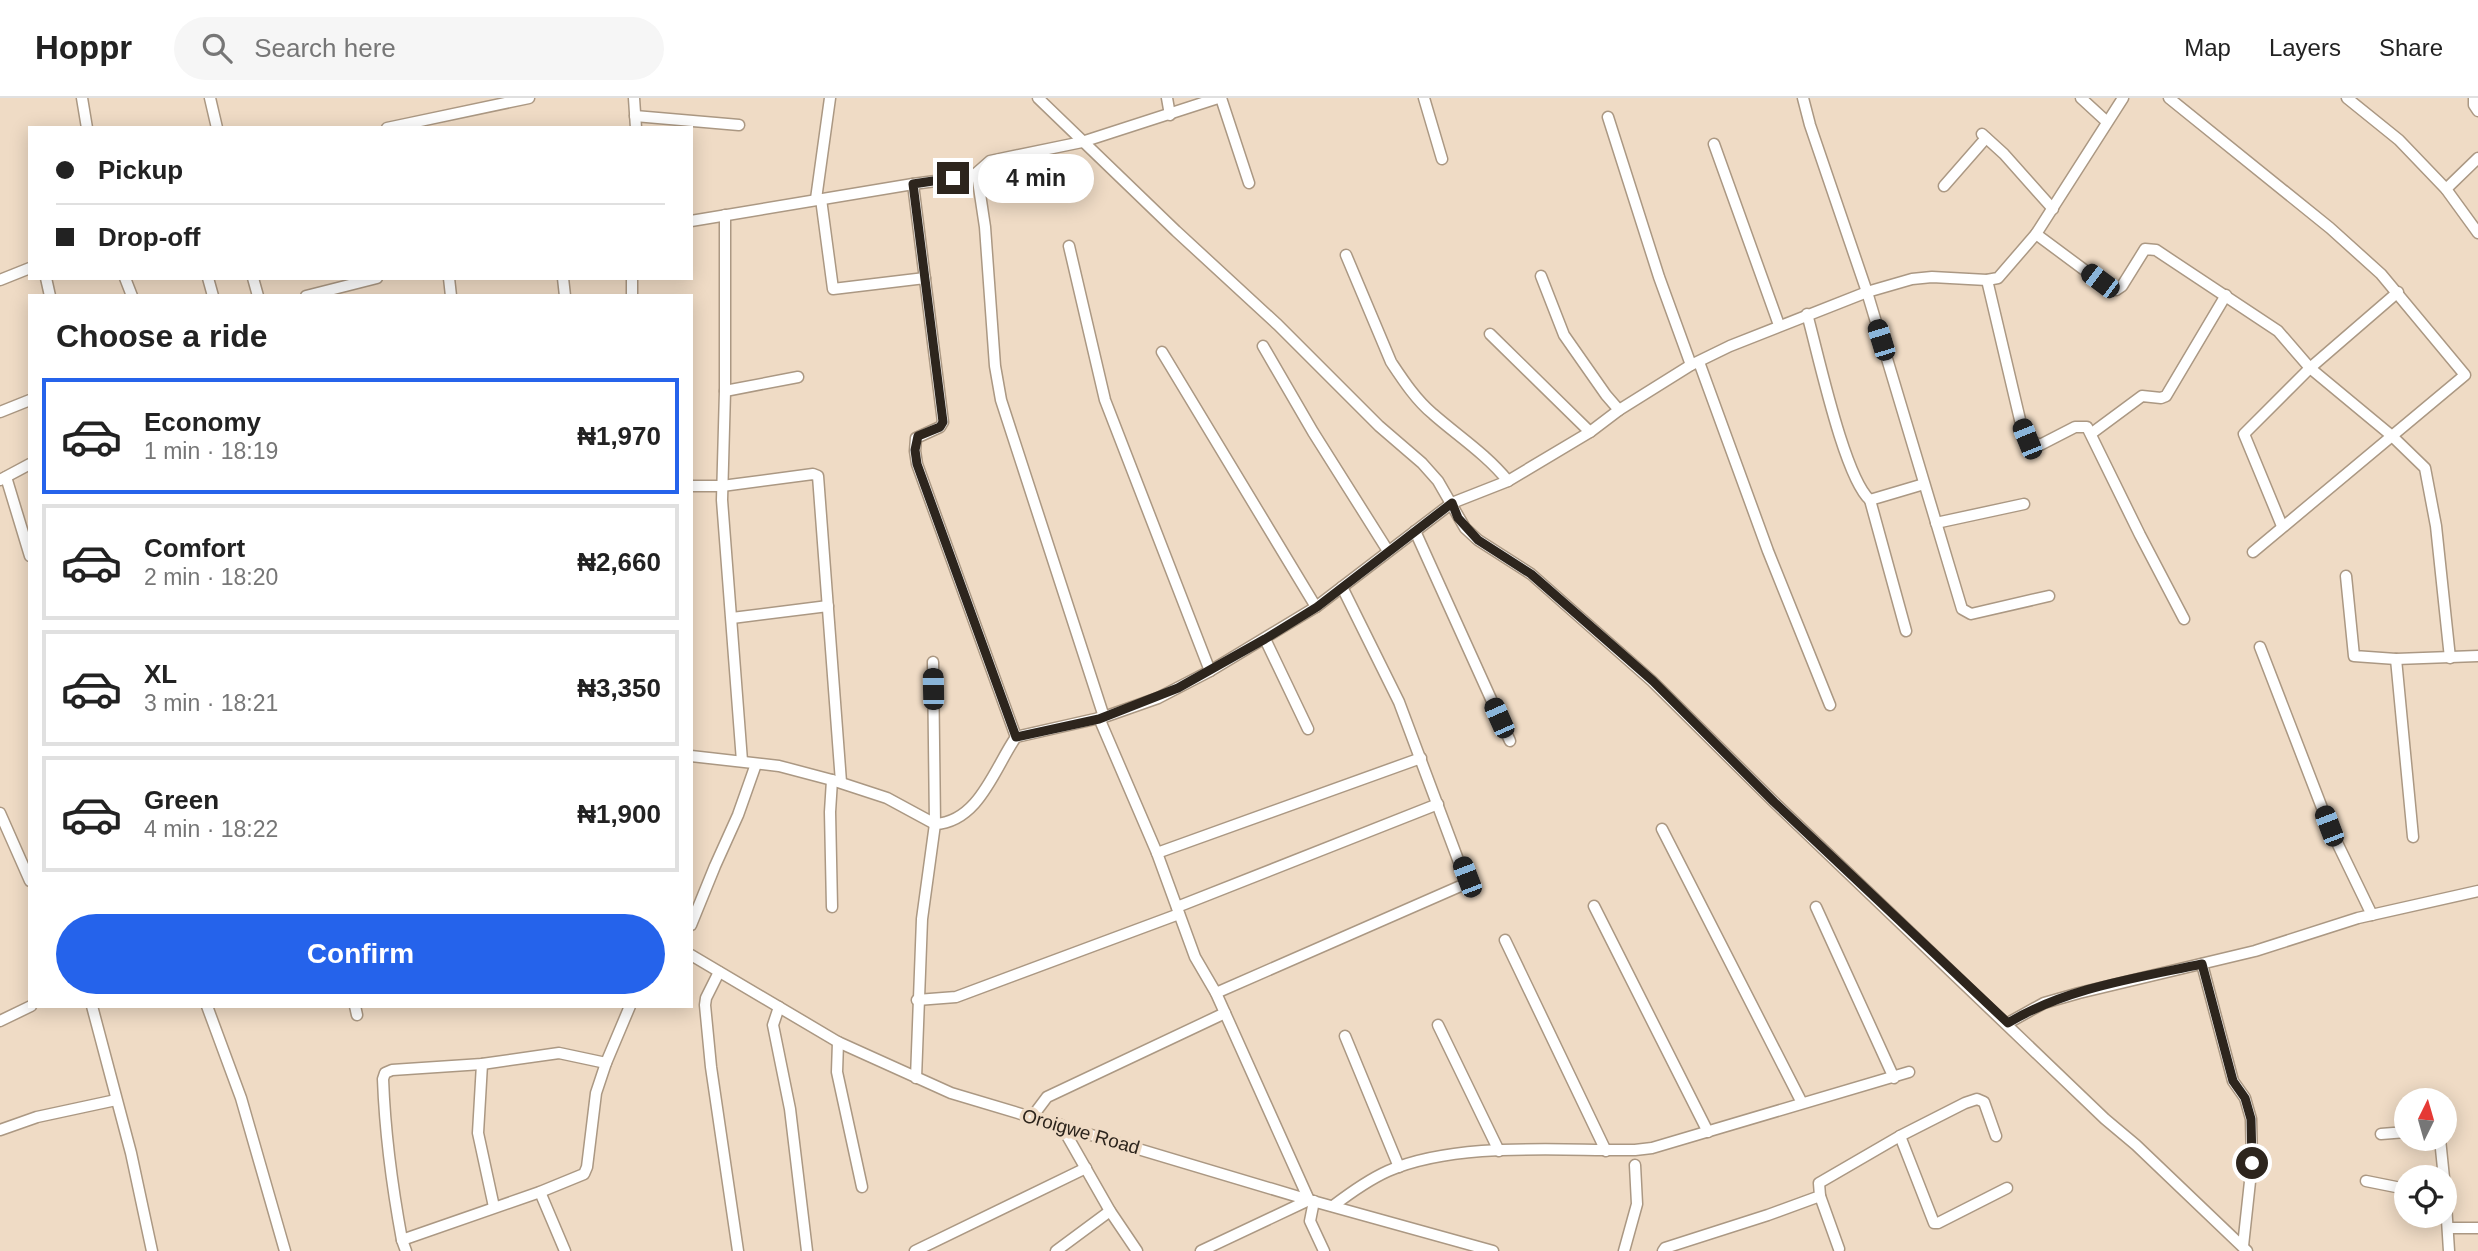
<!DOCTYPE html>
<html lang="en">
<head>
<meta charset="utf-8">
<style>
	:root { --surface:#fff; --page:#f6f6f6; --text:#222; --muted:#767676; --line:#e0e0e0; --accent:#2563eb }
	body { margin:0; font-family:Arial,sans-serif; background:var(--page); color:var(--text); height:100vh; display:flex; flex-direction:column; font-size:26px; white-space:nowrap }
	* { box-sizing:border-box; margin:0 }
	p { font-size:23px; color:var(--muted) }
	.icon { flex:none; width:38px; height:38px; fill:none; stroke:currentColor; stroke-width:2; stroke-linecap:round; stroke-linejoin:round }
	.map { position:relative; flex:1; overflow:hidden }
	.panel { position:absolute; left:28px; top:196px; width:665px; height:714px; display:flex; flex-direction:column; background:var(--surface); border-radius:0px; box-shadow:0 4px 18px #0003 }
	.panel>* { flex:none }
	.guide { position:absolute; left:28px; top:28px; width:665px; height:154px; border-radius:0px; box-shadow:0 4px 18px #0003; display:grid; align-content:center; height:154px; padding:0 28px; background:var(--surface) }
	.needle { width:46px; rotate:5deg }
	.buttons { position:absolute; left:2394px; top:990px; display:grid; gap:14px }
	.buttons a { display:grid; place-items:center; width:63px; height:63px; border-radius:50%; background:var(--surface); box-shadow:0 4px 18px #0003; font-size:35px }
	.end { position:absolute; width:32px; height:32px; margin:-16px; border:9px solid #2d251d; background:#fff; box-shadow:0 0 0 4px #fff }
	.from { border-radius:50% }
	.bubble { position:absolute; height:49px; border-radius:24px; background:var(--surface); box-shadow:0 4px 18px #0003; font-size:23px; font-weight:800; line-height:49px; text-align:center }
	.car { position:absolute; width:21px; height:42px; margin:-21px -10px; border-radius:9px; box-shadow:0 0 5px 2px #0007; background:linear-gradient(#222 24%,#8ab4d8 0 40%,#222 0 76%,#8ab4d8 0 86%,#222 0) }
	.guide b { display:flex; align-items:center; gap:24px; height:66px; font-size:26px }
	.guide b+b { border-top:2px solid var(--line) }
	.guide i { width:18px; height:18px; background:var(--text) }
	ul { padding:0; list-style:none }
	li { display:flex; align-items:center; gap:21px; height:116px; margin:0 14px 10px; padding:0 14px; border:4px solid var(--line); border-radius:0px }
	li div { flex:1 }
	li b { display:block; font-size:26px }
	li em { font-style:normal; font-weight:800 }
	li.current { border-color:var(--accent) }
	li>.icon { width:63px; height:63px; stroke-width:1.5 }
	h2 { padding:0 28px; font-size:32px; line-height:84px }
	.cta { display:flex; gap:14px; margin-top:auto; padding:14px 28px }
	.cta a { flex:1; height:80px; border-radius:42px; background:var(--accent); color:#fff; font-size:28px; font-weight:800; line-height:80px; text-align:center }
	header { display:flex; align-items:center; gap:42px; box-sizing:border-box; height:98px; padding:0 35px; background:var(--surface); border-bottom:2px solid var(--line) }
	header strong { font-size:33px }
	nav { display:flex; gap:38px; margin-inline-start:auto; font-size:24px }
	.search { width:490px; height:63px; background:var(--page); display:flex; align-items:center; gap:18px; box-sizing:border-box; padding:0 24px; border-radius:38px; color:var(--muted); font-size:26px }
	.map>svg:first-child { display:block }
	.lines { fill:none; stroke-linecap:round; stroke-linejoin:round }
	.minor-casing { stroke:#ab9883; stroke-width:13 }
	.minor { stroke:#fff; stroke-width:10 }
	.route { stroke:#2d251d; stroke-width:9 }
	.labels { text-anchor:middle; stroke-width:7; stroke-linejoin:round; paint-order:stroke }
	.street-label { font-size:19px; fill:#2d251d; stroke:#efdbc5 }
</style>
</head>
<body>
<header>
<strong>Hoppr</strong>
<div class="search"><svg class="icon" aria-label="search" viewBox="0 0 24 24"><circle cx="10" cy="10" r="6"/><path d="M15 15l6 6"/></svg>Search here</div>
<nav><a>Map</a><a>Layers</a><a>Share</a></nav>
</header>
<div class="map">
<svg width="2478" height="1153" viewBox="0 0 2478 1153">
	<rect width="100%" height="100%" fill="#efdbc5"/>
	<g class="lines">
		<g class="minor-casing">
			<g id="minor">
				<polyline points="82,0 87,30"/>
				<polyline points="210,0 217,30"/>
				<polyline points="634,0 636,30"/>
				<polyline points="1038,0 1176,133 1278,227 1379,328 1422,365 1438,383 1465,430 1478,442 1531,476 1652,583 1774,704 2105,1021 2136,1047 2247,1153"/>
				<polyline points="1167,0 1170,17"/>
				<polyline points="1221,0 1249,85"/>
				<polyline points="1424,0 1442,61"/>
				<polyline points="1803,0 1810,27 1867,194 1962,511 1971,516 2049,498"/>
				<polyline points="2081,0 2106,23"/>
				<polyline points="2169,0 2330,130 2381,176 2465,277 2253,454"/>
				<polyline points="2347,0 2399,42 2446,91 2478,135"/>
				<polyline points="2474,0 2474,7 2478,13"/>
				<polyline points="635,18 739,27"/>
				<polyline points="1608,19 1659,179 1691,267"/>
				<polyline points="387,30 529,0"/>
				<polyline points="1982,36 2004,56 2053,111"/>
				<polyline points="1714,46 1779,227"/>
				<polyline points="977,76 985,129 995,268 1001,302 1104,619"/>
				<polyline points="913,86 943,324 940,329 916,340 915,353 917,366 1016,639"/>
				<polyline points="1944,88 1986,40"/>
				<polyline points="2446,91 2478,60"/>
				<polyline points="816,101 830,0"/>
				<polyline points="821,101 833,191 925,180"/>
				<polyline points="725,117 725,293 722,402 742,663"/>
				<polyline points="691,123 913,86 973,78 990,63 1082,44 1218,0"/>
				<polyline points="2036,136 2110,191 2116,192 2122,188 2145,151 2156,152 2278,233 2310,270 2392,338 2425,370 2436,428 2450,560"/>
				<polyline points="1069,148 1105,302 1210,573"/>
				<path d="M1346,157L1391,264C1403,282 1416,302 1433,316C1458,338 1486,356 1508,383"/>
				<polyline points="1541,178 1564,237 1606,297 1619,312"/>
				<polyline points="46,180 50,198"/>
				<polyline points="125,180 132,198"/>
				<polyline points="208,180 213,198"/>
				<polyline points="253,180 258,198"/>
				<polyline points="449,180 451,198"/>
				<polyline points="563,180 565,198"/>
				<polyline points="0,182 30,170"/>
				<polyline points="1987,182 2021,326 2027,341 2040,347 2075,329 2087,329 2140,437 2184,521"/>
				<polyline points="306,198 377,180"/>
				<polyline points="632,198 632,180"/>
				<path d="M1807,216C1818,255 1844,379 1870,402L1924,386"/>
				<polyline points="1490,236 1590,334"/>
				<polyline points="1263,248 1313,334 1388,453"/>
				<polyline points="1162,254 1316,509"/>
				<polyline points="1699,264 1768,453 1830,607"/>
				<polyline points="725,293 798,279"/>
				<polyline points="0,314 30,302"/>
				<polyline points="2092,335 2142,298 2161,300 2166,298 2226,197"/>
				<polyline points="6,379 30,458"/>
				<polyline points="0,382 30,366"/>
				<polyline points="691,388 722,388 813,376 818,378 841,684"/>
				<polyline points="1870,402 1906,533"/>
				<polyline points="1936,425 2024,406"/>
				<polyline points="2282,428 2244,336 2310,270 2398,194"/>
				<polyline points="1415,433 1510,643"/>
				<polyline points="2346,478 2354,558 2396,561 2478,558"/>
				<polyline points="732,520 828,508"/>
				<polyline points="1265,541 1308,631"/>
				<polyline points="2260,549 2329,728 2372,817"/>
				<polyline points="2396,561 2413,739"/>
				<polyline points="1099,620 1157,755 1195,859 1216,895 1309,1102 1201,1153"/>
				<path d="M691,658L779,668L832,682L887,700L935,726C979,724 995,669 1016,639L1104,619L1158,600L1210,573L1316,509L1452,405L1508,383L1590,334L1619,312L1691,267L1730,248L1867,194L1912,181L1932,179L1987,182L1998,180L2036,136L2123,0"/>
				<polyline points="0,715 30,783"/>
				<polyline points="1662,731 1802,1005"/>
				<polyline points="1157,755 1421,660"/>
				<polyline points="1594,808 1708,1034"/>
				<polyline points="832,809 830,714 832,682"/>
				<polyline points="1177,809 1438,706"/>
				<polyline points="1816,809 1894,980"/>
				<polyline points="691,827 715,768 738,717 756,666"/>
				<polyline points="1505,842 1606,1053"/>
				<polyline points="691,857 838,944 951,995 1309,1102 1493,1153"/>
				<polyline points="2202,866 2233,983 2245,1000 2251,1021 2252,1065 2243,1148"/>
				<polyline points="719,874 706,900 705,907 711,969 738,1153"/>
				<polyline points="1216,895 1465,786 1466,783 1399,604 1342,489"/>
				<polyline points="917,902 956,899 1179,816"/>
				<polyline points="92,908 131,1055 152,1153"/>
				<polyline points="207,908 241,1000 285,1153"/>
				<polyline points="355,908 357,917"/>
				<polyline points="779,909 773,927 790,1011 807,1153"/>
				<polyline points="0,923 31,908"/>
				<polyline points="2008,925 2044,905 2079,895 2255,853 2358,820 2478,793"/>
				<polyline points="1438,927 1499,1053"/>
				<polyline points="1345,938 1399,1069"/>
				<polyline points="838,944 837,974 862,1089"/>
				<polyline points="482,966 478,1035 494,1109"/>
				<polyline points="916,980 922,821 935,726 933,564"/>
				<polyline points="1032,1019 1047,999 1225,915"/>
				<polyline points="1061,1027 1110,1113 1137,1153"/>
				<polyline points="0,1032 37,1019 116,1002"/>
				<polyline points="2381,1036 2406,1034"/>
				<polyline points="1900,1038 1934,1125 1938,1125 2007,1090"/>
				<polyline points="2440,1041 2444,1080"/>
				<polyline points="2366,1083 2406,1091"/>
				<polyline points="2445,1090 2449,1153"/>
				<polyline points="540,1094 565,1153"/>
				<polyline points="1820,1098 1839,1151"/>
				<polyline points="1314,1103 1310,1123 1324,1153"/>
				<path d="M1333,1108C1350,1095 1368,1082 1388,1073C1458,1043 1559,1053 1635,1052L1652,1050L1909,974"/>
				<polyline points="2448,1130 2478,1130"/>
				<polyline points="402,1142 540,1094 584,1076 587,1069 596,995 606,965 630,908"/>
				<path d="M406,1153L402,1142C392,1088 385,1036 383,981L385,975L392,972L482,966L559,955L606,965"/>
				<polyline points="915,1153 1086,1070"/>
				<polyline points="1056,1153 1110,1113"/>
				<polyline points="1624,1153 1637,1106 1635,1067"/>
				<polyline points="1663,1153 1665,1150 1768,1117 1820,1098 1819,1085 1900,1038 1965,1005 1977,1001 1984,1004 1996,1038"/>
			</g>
		</g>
		<use href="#minor" class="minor"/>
	</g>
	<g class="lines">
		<path class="route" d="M953,80L913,86L943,324L940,329L918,338L915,352L917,366L1016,639L1099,621L1178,590L1265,541L1317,509L1452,405L1458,420L1478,442L1531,476L1653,583L1774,704L2008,925C2066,890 2136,880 2202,866L2233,983L2245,1000L2251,1021L2252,1065"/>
	</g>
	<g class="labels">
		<g class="street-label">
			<text transform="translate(1081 1033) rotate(16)" y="7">Oroigwe Road</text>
		</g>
	</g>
</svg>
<div class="buttons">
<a><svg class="needle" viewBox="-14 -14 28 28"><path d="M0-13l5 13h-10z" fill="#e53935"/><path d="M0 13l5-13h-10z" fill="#767676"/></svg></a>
<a><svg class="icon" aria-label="locate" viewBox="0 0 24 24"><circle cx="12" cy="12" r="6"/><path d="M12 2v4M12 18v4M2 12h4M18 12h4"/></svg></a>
</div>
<i class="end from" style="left:2252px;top:1065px"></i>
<i class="end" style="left:953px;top:80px"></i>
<div class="bubble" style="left:978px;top:56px;width:116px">4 min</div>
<i class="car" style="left:2100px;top:183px;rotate:307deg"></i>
<i class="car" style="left:1881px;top:242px;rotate:343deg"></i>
<i class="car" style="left:2027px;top:341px;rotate:338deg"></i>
<i class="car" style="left:933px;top:591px;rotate:359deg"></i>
<i class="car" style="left:1499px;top:620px;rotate:336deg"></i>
<i class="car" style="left:2329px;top:728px;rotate:339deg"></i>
<i class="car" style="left:1467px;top:779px;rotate:339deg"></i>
<div class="guide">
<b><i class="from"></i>Pickup</b>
<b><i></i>Drop-off</b>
</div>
<section class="panel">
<h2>Choose a ride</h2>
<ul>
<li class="current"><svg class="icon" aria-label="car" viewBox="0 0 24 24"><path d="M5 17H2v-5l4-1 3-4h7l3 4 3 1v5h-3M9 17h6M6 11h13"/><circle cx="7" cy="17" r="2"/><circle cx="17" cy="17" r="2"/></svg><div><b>Economy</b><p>1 min · 18:19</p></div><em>₦1,970</em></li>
<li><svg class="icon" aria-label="car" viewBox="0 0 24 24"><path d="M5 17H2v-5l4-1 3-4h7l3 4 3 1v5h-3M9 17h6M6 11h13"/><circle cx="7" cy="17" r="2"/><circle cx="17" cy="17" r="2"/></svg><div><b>Comfort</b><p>2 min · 18:20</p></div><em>₦2,660</em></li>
<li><svg class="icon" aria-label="car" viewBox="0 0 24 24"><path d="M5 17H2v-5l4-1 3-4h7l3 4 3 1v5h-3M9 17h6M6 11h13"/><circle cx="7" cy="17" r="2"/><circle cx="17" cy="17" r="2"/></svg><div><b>XL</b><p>3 min · 18:21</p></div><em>₦3,350</em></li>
<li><svg class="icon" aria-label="car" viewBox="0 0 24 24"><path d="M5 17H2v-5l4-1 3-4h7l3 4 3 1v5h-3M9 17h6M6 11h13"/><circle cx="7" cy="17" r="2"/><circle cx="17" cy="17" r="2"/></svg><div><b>Green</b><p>4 min · 18:22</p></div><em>₦1,900</em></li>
</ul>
<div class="cta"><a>Confirm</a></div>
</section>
</div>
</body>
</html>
